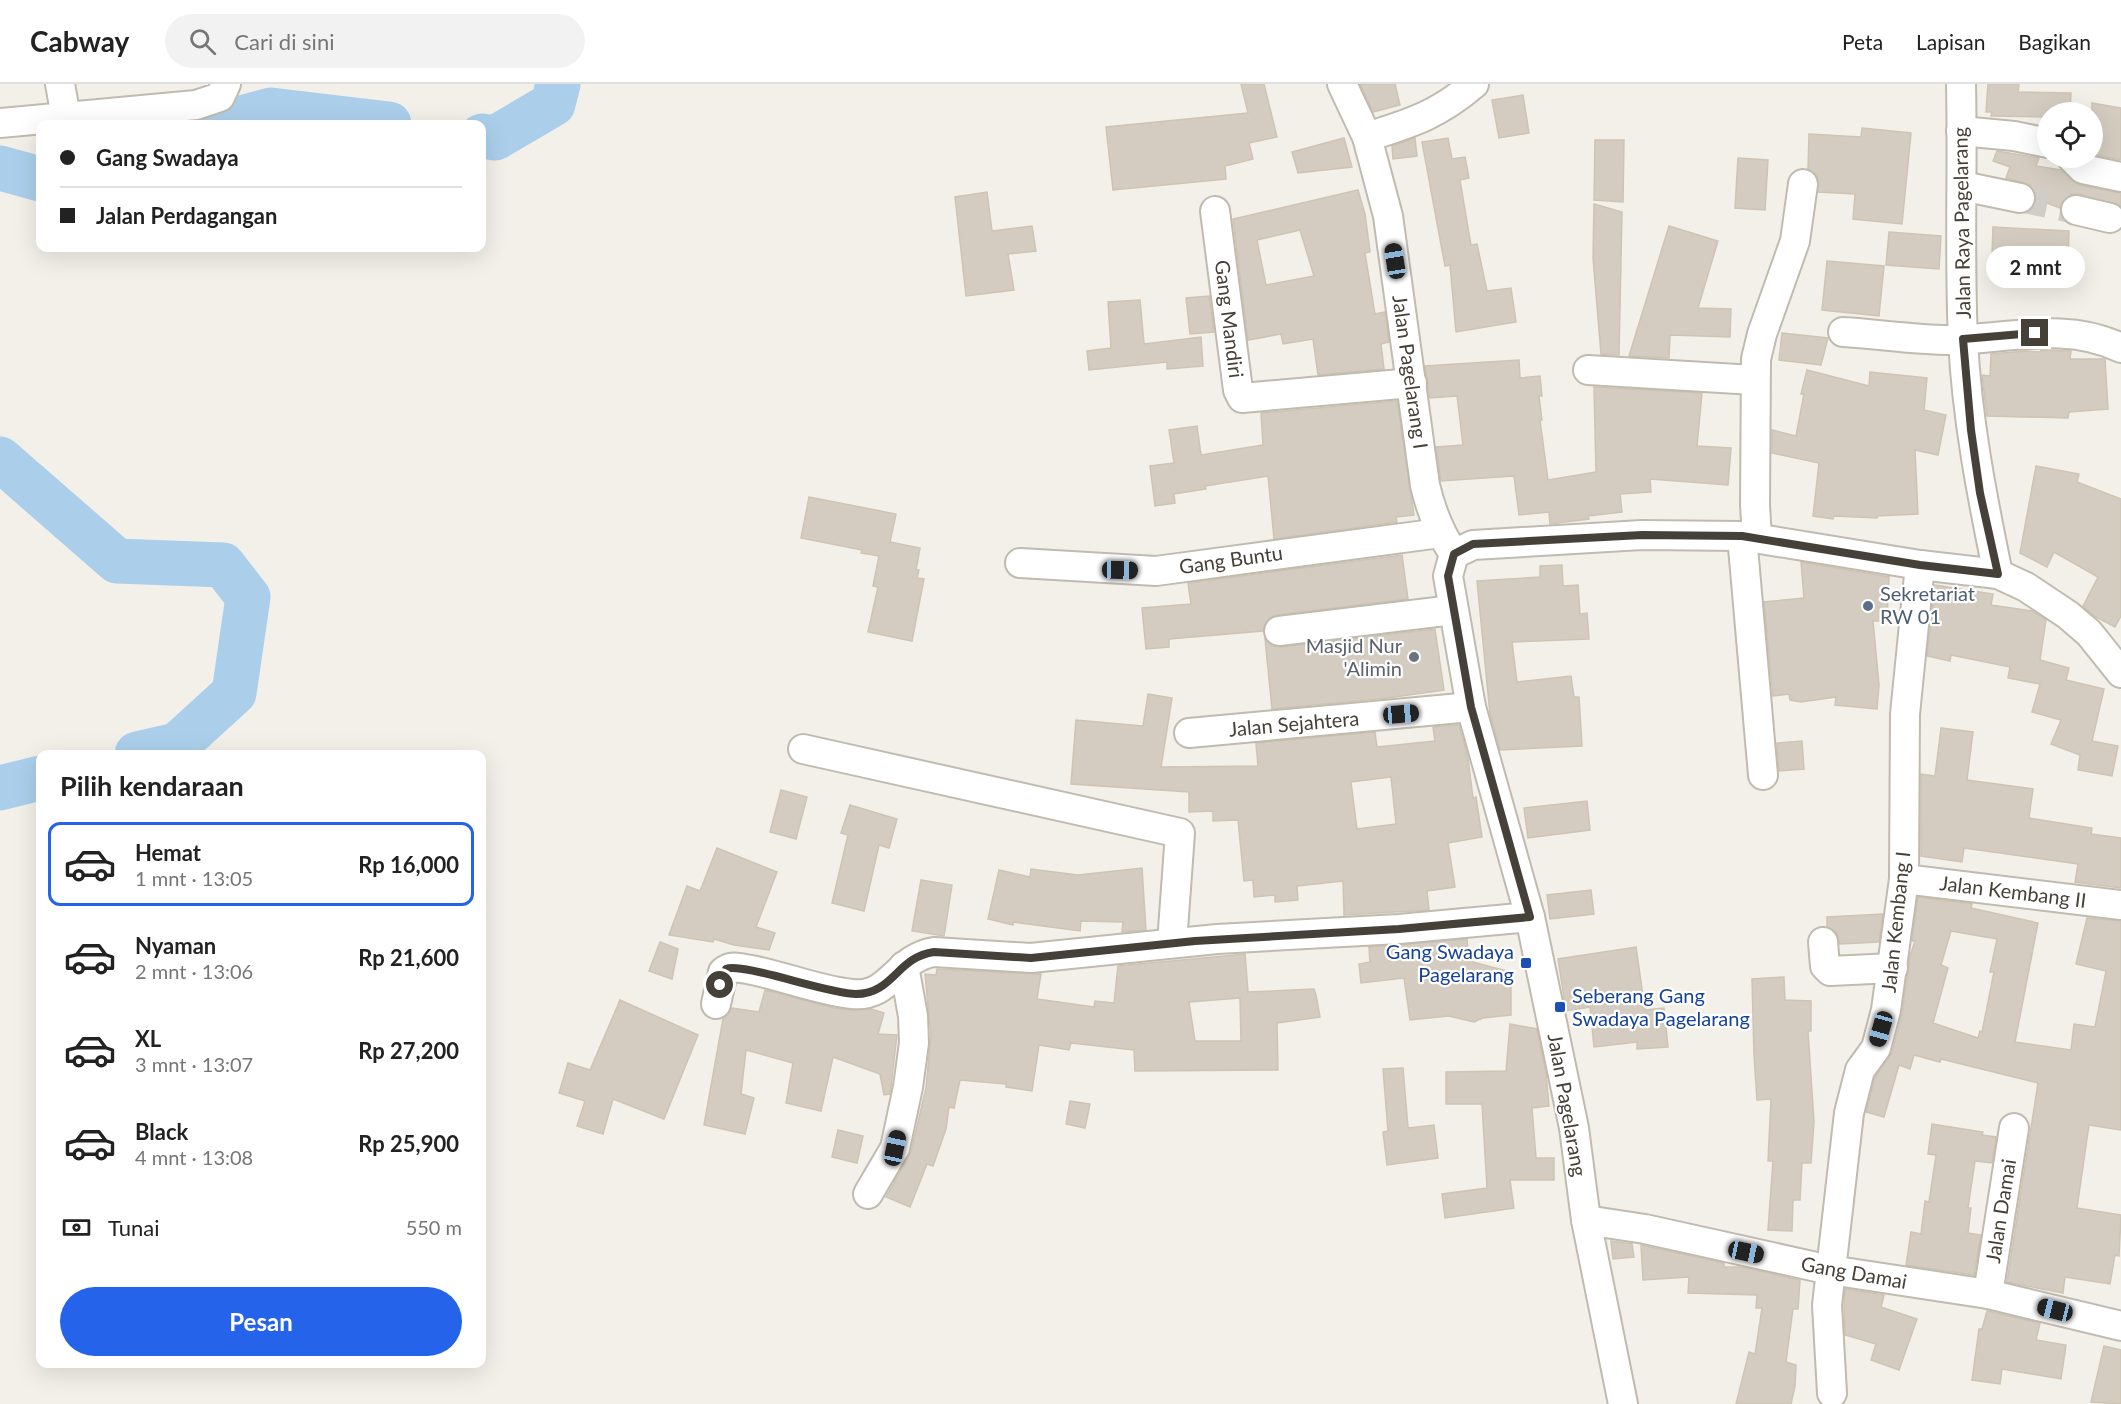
<!DOCTYPE html>
<html lang="id">
<head>
<meta charset="utf-8">
<style>
	:root { --surface:#fff; --page:#f2f2f2; --text:#222; --muted:#767676; --line:#e0e0e0; --accent:#2563eb }
	body { margin:0; font-family:Lato,sans-serif; background:var(--page); color:var(--text); height:100vh; display:flex; flex-direction:column; font-size:22px; white-space:nowrap }
	* { box-sizing:border-box; margin:0 }
	p { font-size:20px; color:var(--muted) }
	.icon { flex:none; width:33px; height:33px; fill:none; stroke:currentColor; stroke-width:2; stroke-linecap:round; stroke-linejoin:round }
	.map { position:relative; flex:1; overflow:hidden }
	.sheet { position:absolute; left:36px; top:666px; width:450px; height:618px; display:flex; flex-direction:column; background:var(--surface); border-radius:12px; box-shadow:0 6px 24px #0002 }
	.sheet>* { flex:none }
	.guide { position:absolute; left:36px; top:36px; width:450px; height:132px; border-radius:12px; box-shadow:0 6px 24px #0002; display:grid; align-content:center; height:132px; padding:0 24px; background:var(--surface) }
	.tools { position:absolute; left:2037px; top:18px; display:grid; gap:12px }
	.tools a { display:grid; place-items:center; width:66px; height:66px; border-radius:50%; background:var(--surface); box-shadow:0 6px 24px #0002; font-size:30px }
	.end { position:absolute; width:27px; height:27px; margin:-14px; border:8px solid #464138; background:#fff; box-shadow:0 0 0 3px #fff }
	.from { border-radius:50% }
	.bubble { position:absolute; height:42px; border-radius:21px; background:var(--surface); box-shadow:0 6px 24px #0002; font-size:20px; font-weight:700; line-height:42px; text-align:center }
	.car { position:absolute; width:18px; height:36px; margin:-18px -9px; border-radius:8px; box-shadow:0 0 4px 2px #0007; background:linear-gradient(#222 24%,#8ab4d8 0 40%,#222 0 76%,#8ab4d8 0 86%,#222 0) }
	.guide b { display:flex; align-items:center; gap:21px; height:57px; font-size:22px }
	.guide b+b { border-top:2px solid var(--line) }
	.guide i { width:15px; height:15px; background:var(--text) }
	ul { padding:0; list-style:none }
	li { display:flex; align-items:center; gap:18px; height:84px; margin:0 12px 9px; padding:0 12px; border:3px solid transparent; border-radius:12px }
	li div { flex:1 }
	li b { display:block; font-size:22px }
	li em { font-style:normal; font-weight:700 }
	li.on { border-color:var(--accent) }
	li>.icon { width:54px; height:54px; stroke-width:1.5 }
	h2 { padding:0 24px; font-size:27px; line-height:72px }
	.pay { display:flex; align-items:center; gap:15px; height:66px; padding:0 24px; font-size:22px }
	.pay p { margin-inline-start:auto }
	.cta { display:flex; gap:12px; margin-top:auto; padding:12px 24px }
	.cta a { flex:1; height:69px; border-radius:36px; background:var(--accent); color:#fff; font-size:24px; font-weight:700; line-height:69px; text-align:center }
	header { display:flex; align-items:center; gap:36px; box-sizing:border-box; height:84px; padding:0 30px; background:var(--surface); border-bottom:2px solid var(--line) }
	header strong { font-size:28px }
	nav { display:flex; gap:33px; margin-inline-start:auto; font-size:21px }
	.search { width:420px; height:54px; background:var(--page); display:flex; align-items:center; gap:15px; box-sizing:border-box; padding:0 21px; border-radius:33px; color:var(--muted); font-size:22px }
	.map>svg:first-child { display:block }
	.lines { fill:none; stroke-linecap:round; stroke-linejoin:round }
	.river { stroke:#abcfeb; stroke-width:45 }
	.building { fill:#d4ccc0; stroke:#cec4b3; stroke-width:1.5; fill-rule:evenodd }
	.minor-tunnel { stroke:#d0cdc6; stroke-width:28; stroke-dasharray:28 14; stroke-linecap:butt }
	.minor-casing { stroke:#c1bbaf; stroke-width:32 }
	.minor { stroke:#fff; stroke-width:28 }
	.route { stroke:#464138; stroke-width:8 }
	.service-dot { fill:#5c6f8a; stroke:#fff; stroke-width:2 }
	.worship-dot { fill:#6b7280; stroke:#fff; stroke-width:2 }
	.transit-dot { fill:#1a4fb4; stroke:#fff; stroke-width:2 }
	.labels { text-anchor:middle; stroke-width:4.5; stroke-linejoin:round; paint-order:stroke }
	.street-label { font-size:20px; fill:#464138; stroke:#fff }
	.service-label { font-size:20px; fill:#4e5e75; stroke:#fff; text-anchor:start }
	.worship-label { font-size:20px; fill:#5b616d; stroke:#fff; text-anchor:end }
	.transit-label { font-size:20px; fill:#164399; stroke:#fff; text-anchor:end }
</style>
</head>
<body>
<header>
<strong>Cabway</strong>
<div class="search"><svg class="icon" aria-label="search" viewBox="0 0 24 24"><circle cx="10" cy="10" r="6"/><path d="M15 15l6 6"/></svg>Cari di sini</div>
<nav><a>Peta</a><a>Lapisan</a><a>Bagikan</a></nav>
</header>
<div class="map">
<svg width="2121" height="1320" viewBox="0 0 2121 1320">
	<rect width="100%" height="100%" fill="#f3f0e9"/>
	<g class="lines">
		<g class="river">
			<polyline points="219,40 271,26 389,40"/>
			<polyline points="482,52 495,54 553,20 558,0"/>
			<polyline points="0,84 40,95"/>
			<polyline points="0,375 117,477 223,481 248,513 234,609 177,661 137,670"/>
			<polyline points="0,704 40,694"/>
		</g>
	</g>
	<g class="building">
		<polygon points="1241,0 1264,0 1277,53 1249,59 1253,75 1225,82 1226,95 1113,106 1106,43 1248,29"/>
		<polygon points="1360,0 1395,0 1400,21 1373,28"/>
		<polygon points="1988,0 2019,0 2018,8 2071,9 2070,28 2048,28 2048,33 1991,32 1992,28 1986,28"/>
		<polygon points="1523,11 1529,49 1499,54 1492,16"/>
		<polygon points="2092,19 2121,24 2121,76 2092,70"/>
		<polygon points="1862,44 1911,49 1902,140 1853,135 1855,110 1818,108 1818,93 1808,85 1809,50 1861,53"/>
		<polygon points="1344,54 1352,83 1298,89 1292,68"/>
		<polygon points="1415,54 1417,72 1393,75 1392,62"/>
		<polygon points="1448,54 1452,75 1465,73 1469,94 1460,96 1465,126 1471,161 1477,160 1487,207 1511,204 1516,238 1456,248 1450,181 1445,182 1422,58"/>
		<polygon points="1595,56 1624,56 1623,118 1594,116"/>
		<polygon points="1997,67 2039,74 2036,82 2061,86 2079,101 2121,109 2121,122 2079,110 2072,110 2064,114 2060,124 2036,115 2035,108 2030,101 2006,94 2010,83 1993,77"/>
		<polygon points="1738,74 1768,76 1765,126 1735,124"/>
		<path d="M1358,106L1365,130L1370,168L1365,169L1375,230L1385,228L1389,258L1381,260L1384,285L1318,291L1313,255L1283,260L1281,250L1248,256L1233,135ZM1300,146L1314,192L1266,201L1257,156Z"/>
		<polygon points="987,108 992,147 1032,142 1036,167 1008,170 1014,206 966,212 955,113"/>
		<polygon points="1594,120 1622,128 1619,271 1601,270 1593,174"/>
		<polygon points="1669,142 1718,157 1698,224 1731,225 1730,253 1670,251 1669,274 1629,272"/>
		<polygon points="1993,143 2069,147 2068,177 1992,173"/>
		<polygon points="1889,148 1941,152 1939,185 1886,181"/>
		<polygon points="1827,177 1884,182 1879,232 1822,226"/>
		<polygon points="1209,212 1214,248 1190,250 1186,214"/>
		<polygon points="1140,216 1144,260 1201,253 1203,282 1167,285 1167,278 1089,286 1087,267 1111,264 1108,218"/>
		<polygon points="1782,249 1828,254 1821,281 1779,276"/>
		<polygon points="2041,266 2071,267 2070,275 2105,275 2108,325 2069,328 2068,334 1987,332 1982,291 1990,292 1991,270 2026,267 2040,268"/>
		<polygon points="1519,276 1520,294 1540,292 1542,312 1539,312 1542,336 1540,336 1548,396 1596,388 1594,303 1702,309 1697,362 1731,364 1728,401 1650,395 1651,408 1620,410 1622,428 1588,432 1589,435 1550,440 1549,428 1519,431 1514,392 1441,397 1436,363 1463,361 1457,312 1430,314 1425,282"/>
		<polygon points="1807,286 1869,302 1870,288 1927,294 1924,326 1946,331 1938,371 1915,366 1918,430 1877,432 1877,434 1834,432 1833,435 1813,432 1819,379 1772,369 1772,346 1796,352 1804,310 1801,310"/>
		<polygon points="1397,317 1414,431 1396,433 1397,438 1274,455 1268,392 1205,402 1206,405 1174,410 1175,419 1155,422 1150,382 1174,379 1169,346 1197,342 1201,371 1263,361 1261,329"/>
		<polygon points="2036,382 2079,390 2077,398 2121,415 2121,532 2115,543 2094,532 2083,522 2098,493 2054,468 2047,483 2020,469"/>
		<polygon points="809,413 896,430 890,458 920,464 916,486 919,486 917,494 924,495 912,557 868,548 878,503 873,502 879,472 861,469 862,466 801,454"/>
		<polygon points="1402,471 1408,515 1277,531 1269,534 1263,547 1169,555 1169,563 1146,565 1142,524 1191,520 1188,499"/>
		<polygon points="1801,478 1889,493 1887,537 1873,537 1879,601 1877,625 1835,621 1836,613 1801,618 1790,616 1789,610 1773,612 1764,518 1804,514"/>
		<polygon points="1562,481 1563,502 1578,501 1580,530 1587,529 1589,555 1512,558 1517,598 1571,592 1574,613 1579,613 1582,662 1500,666 1490,630 1477,497 1540,493 1540,482"/>
		<polygon points="1935,501 1993,510 1991,521 2032,527 2046,536 2040,576 2069,584 2066,596 2104,605 2092,657 2118,662 2112,692 2078,686 2080,671 2051,660 2061,636 2032,628 2040,600 2008,594 2010,583 1951,571 1950,577 1927,572"/>
		<polygon points="1435,545 1444,606 1387,614 1272,625 1265,555 1272,562 1281,563"/>
		<path d="M1148,610L1172,614L1161,683L1258,682L1256,659L1375,648L1377,663L1435,657L1433,643L1459,641L1468,674L1473,714L1476,713L1482,753L1448,759L1455,803L1427,807L1429,826L1344,831L1343,797L1297,802L1298,816L1275,818V811L1254,813L1253,796L1244,797L1238,736L1213,737V727L1189,728V708L1071,700L1076,636L1143,642ZM1391,693L1396,740L1357,745L1351,698Z"/>
		<polygon points="1941,644 1973,648 1967,696 2033,705 2029,734 2092,744 2091,750 2121,754 2121,804 2075,798 2078,780 1964,764 1962,778 1921,772 1921,690 1935,692"/>
		<polygon points="1802,657 1804,685 1779,687 1777,659"/>
		<polygon points="781,706 807,713 796,755 770,748"/>
		<polygon points="1587,717 1590,746 1528,754 1524,724"/>
		<polygon points="850,721 897,735 889,764 879,761 864,827 832,819 848,751 841,749"/>
		<polygon points="717,764 777,788 756,843 775,849 769,866 734,861 714,855 713,858 669,851 687,802 700,807"/>
		<polygon points="1142,784 1146,846 1122,848 1123,838 1081,837 1080,847 1013,838 1013,841 988,835 999,786 1030,793 1031,785 1078,791"/>
		<polygon points="921,796 952,801 944,852 912,847"/>
		<polygon points="1591,806 1594,830 1550,835 1547,811"/>
		<path d="M1918,813L1972,820L1971,824L2038,839L2015,958L2071,966L2074,940L2095,943L2106,887L2076,880L2087,834L2121,837V1046L2089,1041L2077,1124L2121,1131L2119,1172L2115,1171L2110,1200L2065,1193L2063,1209L2007,1198L2038,999L1941,975L1940,978L1914,971L1910,985L1899,981L1884,1033L1866,1028L1875,993L1892,969L1902,930L1910,872L1915,857H1912ZM1951,847L1997,855L1990,888H1994L1982,948L1980,947L1978,954L1933,939L1948,884L1941,881Z"/>
		<polygon points="1883,830 1879,858 1840,860 1836,848 1827,843 1827,833"/>
		<polygon points="1467,855 1469,877 1511,888 1511,931 1483,934 1474,938 1449,932 1410,936 1404,894 1361,899 1359,880 1370,878 1369,863"/>
		<polygon points="660,858 678,865 672,895 649,887"/>
		<polygon points="1636,863 1645,926 1664,924 1668,963 1637,965 1637,958 1594,963 1590,923 1566,927 1558,875"/>
		<path d="M1245,870L1248,908L1314,905L1316,911L1320,933L1277,939L1278,986L1135,987L1134,966L1071,959L1069,966L1039,961L1032,1007L1006,1003V1000L960,996L954,1024L949,1023L946,1045L933,1082L927,1080L910,1123L886,1113L911,1068L926,1004L931,952L925,890L936,891L937,885L1041,890L1037,915L1094,923L1095,917L1114,919L1118,882ZM1240,914L1241,957H1195L1189,918Z"/>
		<polygon points="1784,893 1785,916 1811,917 1811,947 1808,947 1814,1038 1811,1079 1802,1079 1800,1116 1793,1116 1792,1147 1768,1146 1773,1077 1768,1077 1771,1015 1757,1016 1754,971 1752,895"/>
		<polygon points="765,906 834,924 852,926 871,925 884,929 878,950 897,951 890,1010 884,1011 880,990 833,973 821,1027 786,1019 793,979 746,966 741,1010 754,1014 745,1050 704,1041 723,935 732,924 759,928"/>
		<polygon points="620,916 698,951 664,1035 613,1015 603,1050 577,1042 585,1017 559,1009 568,979 590,986"/>
		<polygon points="1510,940 1537,945 1546,989 1549,1022 1532,1024 1536,1074 1554,1074 1554,1096 1510,1096 1514,1124 1445,1134 1442,1110 1487,1104 1482,1020 1446,1020 1446,988 1506,987"/>
		<polygon points="1403,984 1408,1044 1434,1041 1438,1074 1387,1081 1383,1048 1388,1047 1383,985"/>
		<polygon points="1070,1017 1090,1020 1085,1044 1066,1040"/>
		<polygon points="1932,1040 1983,1048 1982,1051 1996,1053 1992,1079 1975,1077 1968,1124 1971,1124 1968,1149 1981,1151 1974,1191 1906,1181 1911,1148 1921,1150 1925,1117 1929,1118 1936,1071 1928,1070"/>
		<polygon points="838,1046 863,1052 857,1079 832,1073"/>
		<polygon points="1611,1157 1632,1160 1634,1173 1613,1175"/>
		<polygon points="1641,1161 1724,1179 1724,1183 1742,1183 1800,1196 1798,1225 1793,1225 1786,1278 1796,1281 1795,1302 1791,1320 1736,1320 1749,1268 1755,1270 1762,1224 1756,1224 1757,1211 1688,1209 1689,1193 1643,1196"/>
		<polygon points="1845,1205 1884,1211 1881,1223 1917,1235 1899,1286 1871,1276 1876,1260 1845,1251 1844,1221"/>
		<polygon points="1987,1227 2040,1239 2036,1256 2066,1261 2061,1295 2002,1285 2000,1300 1972,1296 1979,1245 1982,1245"/>
		<polygon points="2104,1262 2121,1266 2121,1320 2091,1318"/>
	</g>
	<g class="lines">
		<polyline class="minor-tunnel" points="2020,114 2076,126"/>
		<g class="minor-casing">
			<g id="minor">
				<polyline points="60,0 66,33"/>
				<path d="M1342,0L1367,53L1388,132L1425,401C1431,427 1439,448 1454,470"/>
				<path d="M1961,0C1963,85 1959,171 1963,256C1967,336 1982,412 1998,490"/>
				<polyline points="0,39 196,21 220,13 226,0"/>
				<polyline points="1961,47 2014,52 2048,59"/>
				<path d="M1367,53C1411,39 1438,31 1474,0"/>
				<polyline points="2072,74 2083,85 2121,93"/>
				<polyline points="1962,102 2020,114"/>
				<polyline points="2076,126 2110,134"/>
				<polyline points="1215,127 1238,306 1242,314 1412,299"/>
				<path d="M1843,248C1878,250 1914,256 1949,256C2007,255 2067,237 2121,264"/>
				<polyline points="1588,286 1754,296"/>
				<polyline points="1742,452 1763,691"/>
				<polyline points="1757,454 1755,421 1756,275 1762,250 1795,157 1803,100"/>
				<polyline points="1454,470 1448,492 1471,623 1530,833 1574,1044 1586,1136 1623,1320"/>
				<polyline points="1454,470 1473,461 1642,451 1742,452 1920,481 1998,490 2026,503 2068,531 2089,549 2121,589"/>
				<polyline points="1020,479 1156,487 1440,449"/>
				<polyline points="1279,547 1453,526"/>
				<polyline points="1189,649 1471,623"/>
				<polyline points="803,665 1180,749 1172,859"/>
				<polyline points="1904,795 2121,821"/>
				<polyline points="1823,858 1825,882 1830,887 1893,884"/>
				<path d="M716,920L723,888C729,883 733,883 740,884C777,889 814,906 852,910C891,914 896,874 934,868L1031,874L1217,855L1399,845L1530,833"/>
				<polyline points="868,1110 895,1064 908,1003 914,959 913,932 904,882"/>
				<polyline points="1586,1136 1645,1145 1830,1186 1988,1210 2121,1242"/>
				<polyline points="1988,1210 2014,1044"/>
				<polyline points="1832,1309 1827,1221 1849,1029 1860,986 1876,964 1886,926 1904,795 1905,630 1920,481"/>
			</g>
		</g>
		<use href="#minor" class="minor"/>
	</g>
	<g class="lines">
		<path class="route" d="M720,901L726,885C742,878 828,910 856,910C893,910 897,873 934,868L1031,874L1195,857L1399,845L1530,833L1471,623L1448,492L1454,470L1473,460L1642,451L1742,452L1920,481L1998,490L1980,409L1971,346L1963,255L2035,249"/>
	</g>
	<circle class="service-dot" cx="1868" cy="522" r="6"/>
	<circle class="worship-dot" cx="1414" cy="573" r="6"/>
	<g class="transit-dot">
		<rect x="1520" y="873" width="12" height="12" rx="3"/>
		<rect x="1554" y="917" width="12" height="12" rx="3"/>
	</g>
	<g class="labels">
		<g class="street-label">
			<text transform="translate(1962 139) rotate(-91)" y="7">Jalan Raya Pagelarang</text>
			<text transform="translate(1229 235) rotate(83)" y="7">Gang Mandiri</text>
			<text transform="translate(1410 288) rotate(82)" y="7">Jalan Pagelarang I</text>
			<text transform="translate(1231 476) rotate(-8)" y="7">Gang Buntu</text>
			<text transform="translate(1294 640) rotate(-5)" y="7">Jalan Sejahtera</text>
			<text transform="translate(2013 808) rotate(7)" y="7">Jalan Kembang II</text>
			<text transform="translate(1896 838) rotate(-84)" y="7">Jalan Kembang I</text>
			<text transform="translate(1567 1021) rotate(80)" y="7">Jalan Pagelarang</text>
			<text transform="translate(2001 1127) rotate(-81)" y="7">Jalan Damai</text>
			<text transform="translate(1854 1189) rotate(10)" y="7">Gang Damai</text>
		</g>
		<g class="service-label">
			<text x="1880" y="517">Sekretariat<tspan x="1880" dy="23">RW 01</tspan></text>
		</g>
		<g class="worship-label">
			<text x="1402" y="569">Masjid Nur<tspan x="1402" dy="23">'Alimin</tspan></text>
		</g>
		<g class="transit-label">
			<text x="1514" y="875">Gang Swadaya<tspan x="1514" dy="23">Pagelarang</tspan></text>
			<text x="1572" y="919" text-anchor="start">Seberang Gang<tspan x="1572" dy="23">Swadaya Pagelarang</tspan></text>
		</g>
	</g>
</svg>
<div class="tools">
<a><svg class="icon" aria-label="locate" viewBox="0 0 24 24"><circle cx="12" cy="12" r="6"/><path d="M12 2v4M12 18v4M2 12h4M18 12h4"/></svg></a>
</div>
<i class="end from" style="left:720px;top:901px"></i>
<i class="end" style="left:2035px;top:249px"></i>
<div class="bubble" style="left:1986px;top:162px;width:99px">2 mnt</div>
<i class="car" style="left:1395px;top:177px;rotate:351deg"></i>
<i class="car" style="left:1120px;top:486px;rotate:91deg"></i>
<i class="car" style="left:1401px;top:630px;rotate:85deg"></i>
<i class="car" style="left:1881px;top:945px;rotate:196deg"></i>
<i class="car" style="left:895px;top:1064px;rotate:12deg"></i>
<i class="car" style="left:1746px;top:1168px;rotate:102deg"></i>
<i class="car" style="left:2055px;top:1226px;rotate:284deg"></i>
<div class="guide">
<b><i class="from"></i>Gang Swadaya</b>
<b><i></i>Jalan Perdagangan</b>
</div>
<section class="sheet">
<h2>Pilih kendaraan</h2>
<ul>
<li class="on"><svg class="icon" aria-label="car" viewBox="0 0 24 24"><path d="M5 17H2v-5l4-1 3-4h7l3 4 3 1v5h-3M9 17h6M6 11h13"/><circle cx="7" cy="17" r="2"/><circle cx="17" cy="17" r="2"/></svg><div><b>Hemat</b><p>1 mnt · 13:05</p></div><em>Rp 16,000</em></li>
<li><svg class="icon" aria-label="car" viewBox="0 0 24 24"><path d="M5 17H2v-5l4-1 3-4h7l3 4 3 1v5h-3M9 17h6M6 11h13"/><circle cx="7" cy="17" r="2"/><circle cx="17" cy="17" r="2"/></svg><div><b>Nyaman</b><p>2 mnt · 13:06</p></div><em>Rp 21,600</em></li>
<li><svg class="icon" aria-label="car" viewBox="0 0 24 24"><path d="M5 17H2v-5l4-1 3-4h7l3 4 3 1v5h-3M9 17h6M6 11h13"/><circle cx="7" cy="17" r="2"/><circle cx="17" cy="17" r="2"/></svg><div><b>XL</b><p>3 mnt · 13:07</p></div><em>Rp 27,200</em></li>
<li><svg class="icon" aria-label="car" viewBox="0 0 24 24"><path d="M5 17H2v-5l4-1 3-4h7l3 4 3 1v5h-3M9 17h6M6 11h13"/><circle cx="7" cy="17" r="2"/><circle cx="17" cy="17" r="2"/></svg><div><b>Black</b><p>4 mnt · 13:08</p></div><em>Rp 25,900</em></li>
</ul>
<div class="pay"><svg class="icon" aria-label="cash" viewBox="0 0 24 24"><path d="M3 7h18v10H3z"/><circle cx="12" cy="12" r="2"/></svg>Tunai<p>550 m</p></div>
<div class="cta"><a>Pesan</a></div>
</section>
</div>
</body>
</html>
